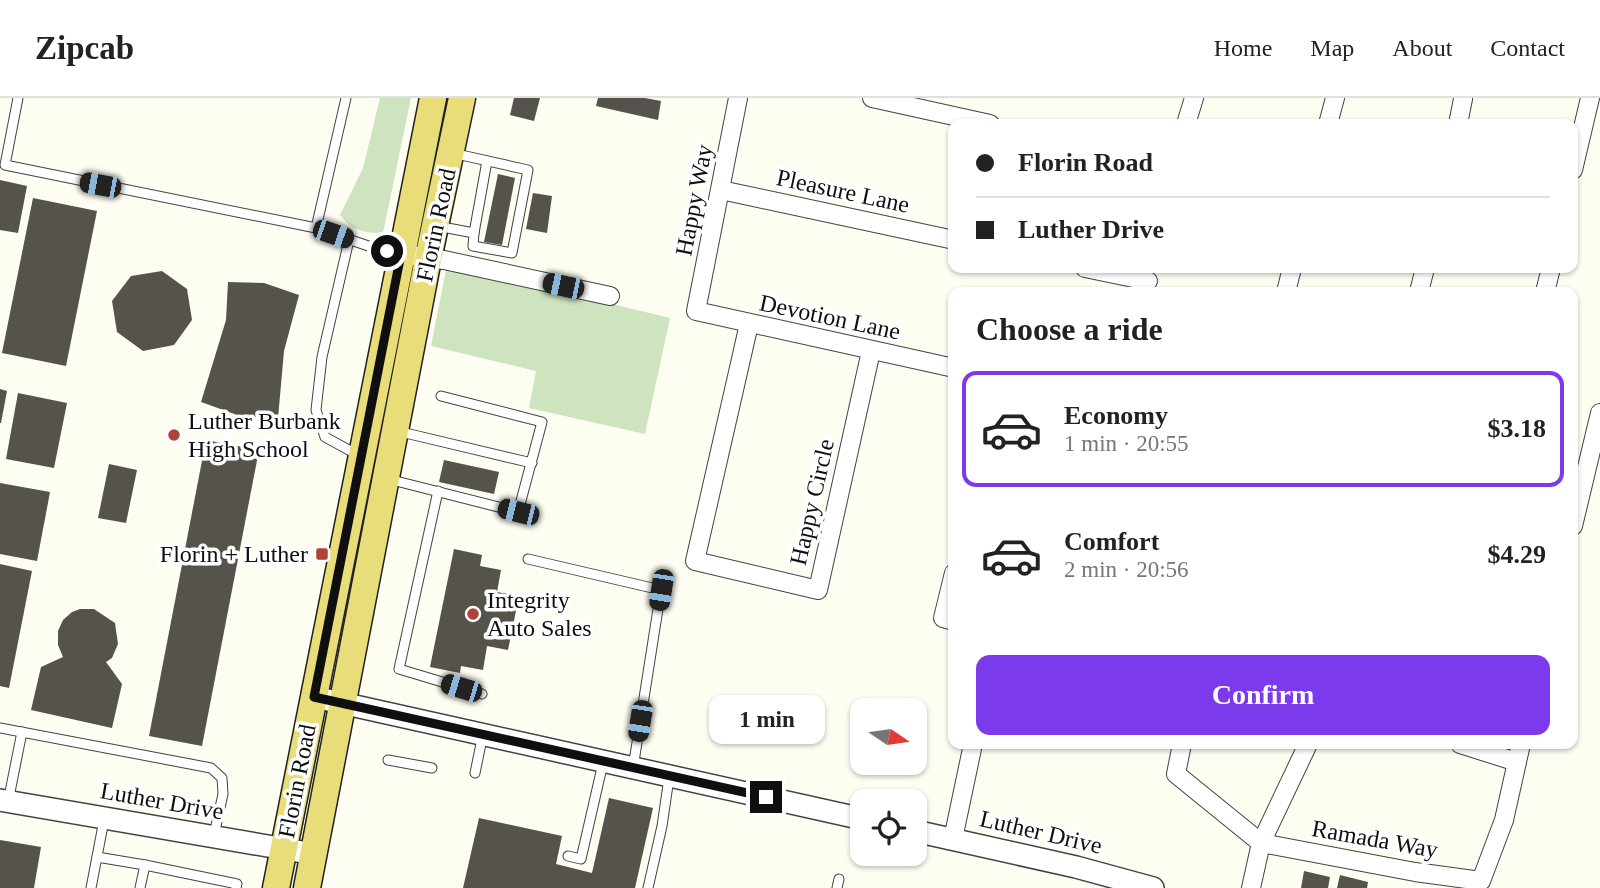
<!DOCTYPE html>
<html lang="en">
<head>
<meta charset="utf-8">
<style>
	:root { --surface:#fff; --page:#f2f2f2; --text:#222; --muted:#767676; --line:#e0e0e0; --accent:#7c3aed }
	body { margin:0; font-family:"Times New Roman",serif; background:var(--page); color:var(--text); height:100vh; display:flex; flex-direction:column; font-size:26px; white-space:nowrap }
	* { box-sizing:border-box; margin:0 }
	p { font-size:23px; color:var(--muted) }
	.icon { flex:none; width:38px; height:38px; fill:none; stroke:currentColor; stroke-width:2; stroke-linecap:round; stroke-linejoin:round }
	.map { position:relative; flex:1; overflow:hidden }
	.side { position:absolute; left:948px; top:189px; width:630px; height:462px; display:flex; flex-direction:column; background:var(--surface); border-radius:14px; box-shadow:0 2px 5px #0004 }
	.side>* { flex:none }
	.hud { position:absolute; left:948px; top:21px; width:630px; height:154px; border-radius:14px; box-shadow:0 2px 5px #0004; display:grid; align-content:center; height:154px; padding:0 28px; background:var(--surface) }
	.needle { width:46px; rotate:103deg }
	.buttons { position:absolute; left:850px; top:600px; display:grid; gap:14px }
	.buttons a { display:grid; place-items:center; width:77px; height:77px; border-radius:14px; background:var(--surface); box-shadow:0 2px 5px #0004; font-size:35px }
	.end { position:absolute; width:32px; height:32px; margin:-16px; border:9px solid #0f0f0f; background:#fff; box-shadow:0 0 0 4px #fff }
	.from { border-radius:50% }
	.bubble { position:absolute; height:49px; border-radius:14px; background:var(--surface); box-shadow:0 2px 5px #0004; font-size:23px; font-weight:700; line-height:49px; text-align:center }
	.car { position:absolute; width:21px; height:42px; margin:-21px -10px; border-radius:9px; box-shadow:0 0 5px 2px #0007; background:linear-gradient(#222 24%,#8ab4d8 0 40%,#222 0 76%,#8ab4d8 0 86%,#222 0) }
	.hud b { display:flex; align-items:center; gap:24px; height:66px; font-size:26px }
	.hud b+b { border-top:2px solid var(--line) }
	.hud i { width:18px; height:18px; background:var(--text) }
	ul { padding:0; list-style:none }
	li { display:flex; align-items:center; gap:21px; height:116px; margin:0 14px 10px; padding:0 14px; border:4px solid transparent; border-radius:14px }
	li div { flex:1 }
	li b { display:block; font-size:26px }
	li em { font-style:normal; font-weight:700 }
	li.current { border-color:var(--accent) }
	li>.icon { width:63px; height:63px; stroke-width:1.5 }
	h2 { padding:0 28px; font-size:32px; line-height:84px }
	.action { display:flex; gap:14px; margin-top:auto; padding:14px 28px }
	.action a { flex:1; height:80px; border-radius:14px; background:var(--accent); color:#fff; font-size:28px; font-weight:700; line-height:80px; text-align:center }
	header { display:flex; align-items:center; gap:42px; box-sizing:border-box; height:98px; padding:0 35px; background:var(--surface); border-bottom:2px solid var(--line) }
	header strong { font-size:33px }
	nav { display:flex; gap:38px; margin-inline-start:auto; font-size:24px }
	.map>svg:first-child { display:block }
	.green { fill:#cde4bf }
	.building { fill:#56524c }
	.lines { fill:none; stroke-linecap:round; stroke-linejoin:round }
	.service-casing { stroke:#424242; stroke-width:11 }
	.minor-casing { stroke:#424242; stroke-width:20 }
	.tertiary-casing { stroke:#424242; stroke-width:24 }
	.primary-casing { stroke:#202020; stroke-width:29 }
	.service { stroke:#fff; stroke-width:9 }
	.minor { stroke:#fff; stroke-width:18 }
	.tertiary { stroke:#fff; stroke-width:21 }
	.primary { stroke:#e8dd78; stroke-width:26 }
	.route { stroke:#0f0f0f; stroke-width:9 }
	.poi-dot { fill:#ae4337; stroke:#fff; stroke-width:2.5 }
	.labels { text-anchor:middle; stroke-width:7; stroke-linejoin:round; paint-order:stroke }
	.street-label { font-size:24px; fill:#0f0f0f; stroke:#fff }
	.poi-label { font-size:24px; fill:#0f0f0f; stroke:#fff; text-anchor:start }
</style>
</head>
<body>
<header>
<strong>Zipcab</strong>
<nav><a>Home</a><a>Map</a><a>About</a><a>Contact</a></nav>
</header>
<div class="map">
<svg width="1600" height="790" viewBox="0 0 1600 790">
	<rect width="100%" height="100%" fill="#fdfdf2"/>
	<g class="green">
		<path d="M380,0H411L383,135C364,135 352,133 340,117L363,70Z"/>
		<polygon points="464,170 670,220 645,336 529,310 536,273 431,248 446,172"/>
	</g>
	<g class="building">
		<polygon points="514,0 540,0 534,23 510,17"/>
		<polygon points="598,0 645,0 661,3 658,22 596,8"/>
		<polygon points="498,76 515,80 502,147 484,144"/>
		<polygon points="0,82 27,88 18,135 0,132"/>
		<polygon points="533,95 552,98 547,135 526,131"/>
		<polygon points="33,100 97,113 66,268 2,255"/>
		<polygon points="162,173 187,191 192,222 174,247 143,253 117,234 112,203 131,178"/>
		<polygon points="228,184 264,185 299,197 284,253 278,320 240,318 201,304 226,222"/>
		<polygon points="0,291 7,293 1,325 0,325"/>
		<polygon points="18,295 67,305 54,370 6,361"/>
		<polygon points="206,342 259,352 202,648 149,638"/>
		<polygon points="444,362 499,374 494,396 439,384"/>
		<polygon points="109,366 137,372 126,425 98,420"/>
		<polygon points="0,385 50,394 37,463 0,456"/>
		<polygon points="454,451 482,457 480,468 501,472 497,494 519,498 508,552 487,548 483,572 461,568 460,575 430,569"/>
		<polygon points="0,466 32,473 9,590 0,588"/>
		<polygon points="80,511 94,511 115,525 118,546 112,560 106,564 122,586 112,630 31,612 41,569 63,559 58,547 58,533 63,522 72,514"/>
		<polygon points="609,700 653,710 635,790 463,790 479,720 562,738 556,766 592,775"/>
		<polygon points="0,742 41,749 34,790 0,790"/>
		<polygon points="1304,773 1330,779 1328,790 1301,790"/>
		<polygon points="1340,777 1368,784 1367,790 1337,790"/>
	</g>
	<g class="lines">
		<g class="service-casing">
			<g id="service">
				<polyline points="18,0 5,67 316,130 380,152 400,156"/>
				<polyline points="437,128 474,135 473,148 512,155 528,72 452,55"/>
				<polyline points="316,130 346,0"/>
				<polyline points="474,135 487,63"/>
				<polyline points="349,142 322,259 316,312 325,339 358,357"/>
				<polyline points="397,333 532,365"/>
				<polyline points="388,381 518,414 542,324 441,298"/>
				<polyline points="438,393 399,571 482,596"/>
				<polyline points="528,461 661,492 633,670"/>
				<polyline points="0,630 211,670 222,680 223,696 214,737"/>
				<polyline points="388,662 432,670"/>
				<polyline points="475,675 483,636"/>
				<polyline points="8,704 22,634"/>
				<polyline points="568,758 581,761 603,665"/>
				<polyline points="97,759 145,767 140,790"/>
				<polyline points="145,767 237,786 236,790"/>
				<polyline points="91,790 104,722"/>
				<polyline points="648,790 662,728 669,680"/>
				<polyline points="837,790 839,781"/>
			</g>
		</g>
		<g class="minor-casing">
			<g id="minor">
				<polyline points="738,0 696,213 954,270"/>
				<polyline points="872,0 990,26"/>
				<polyline points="1186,26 1194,0"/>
				<polyline points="1328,26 1335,0"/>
				<polyline points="1458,26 1463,1"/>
				<polyline points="1573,72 1590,0"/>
				<polyline points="721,92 954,142"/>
				<polyline points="401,156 444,162 610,198"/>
				<polyline points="1085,170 1148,183"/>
				<polyline points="1286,194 1292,170"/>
				<polyline points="1419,194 1425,170"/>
				<polyline points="1545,194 1551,170"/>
				<polyline points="749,226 695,463 818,492 871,253"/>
				<polyline points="1573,428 1600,315"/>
				<polyline points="954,475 943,520 954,523"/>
				<polyline points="1182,646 1176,676 1261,745 1415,774 1481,783 1504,722 1521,646"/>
				<polyline points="1460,646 1517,664"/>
				<polyline points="953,741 973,646"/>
				<polyline points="1251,790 1261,745 1308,646"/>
			</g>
		</g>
		<g class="tertiary-casing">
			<g id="tertiary">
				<polyline points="328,602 863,721"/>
				<polyline points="0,702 314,756"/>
				<polyline points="915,733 1076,769 1153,790"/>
			</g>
		</g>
		<g class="primary-casing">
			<g id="primary">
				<polyline points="276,790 433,0"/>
				<polyline points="307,790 428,161 462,0"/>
			</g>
		</g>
		<use href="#service" class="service"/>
		<use href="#minor" class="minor"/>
		<use href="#tertiary" class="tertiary"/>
		<use href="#primary" class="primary"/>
	</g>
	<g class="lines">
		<polyline class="route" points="387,153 401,156 314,599 766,699"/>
	</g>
	<g class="poi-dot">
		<circle cx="174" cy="337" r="7"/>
		<rect x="315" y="449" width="14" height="14" rx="3.5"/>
		<circle cx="473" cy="516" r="7"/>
	</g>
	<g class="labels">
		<g class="street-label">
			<text transform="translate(843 93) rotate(12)" y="8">Pleasure Lane</text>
			<text transform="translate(694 102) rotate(-79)" y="8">Happy Way</text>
			<text transform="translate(436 127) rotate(-78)" y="8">Florin Road</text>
			<text transform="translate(830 219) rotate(12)" y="8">Devotion Lane</text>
			<text transform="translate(812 404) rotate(-77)" y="8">Happy Circle</text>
			<text transform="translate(297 683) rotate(-79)" y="8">Florin Road</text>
			<text transform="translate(162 703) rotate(10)" y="8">Luther Drive</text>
			<text transform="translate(1041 734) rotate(13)" y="8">Luther Drive</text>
			<text transform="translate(1375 741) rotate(10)" y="8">Ramada Way</text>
		</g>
		<g class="poi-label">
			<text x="188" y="331">Luther Burbank<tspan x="188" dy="28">High School</tspan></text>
			<text x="308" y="464" text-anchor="end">Florin + Luther</text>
			<text x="487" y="510">Integrity<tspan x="487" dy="28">Auto Sales</tspan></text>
		</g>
	</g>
</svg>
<div class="buttons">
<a><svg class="needle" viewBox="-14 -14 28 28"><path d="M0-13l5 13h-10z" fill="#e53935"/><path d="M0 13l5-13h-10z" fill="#767676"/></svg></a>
<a><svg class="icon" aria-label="locate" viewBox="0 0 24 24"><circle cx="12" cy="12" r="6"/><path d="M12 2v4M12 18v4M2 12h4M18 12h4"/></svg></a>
</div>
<i class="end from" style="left:387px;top:153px"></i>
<i class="end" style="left:766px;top:699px"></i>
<div class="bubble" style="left:709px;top:597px;width:116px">1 min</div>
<i class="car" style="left:100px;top:87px;rotate:281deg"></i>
<i class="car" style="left:333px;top:136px;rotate:109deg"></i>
<i class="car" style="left:563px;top:188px;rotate:282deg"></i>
<i class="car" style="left:518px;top:414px;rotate:284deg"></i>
<i class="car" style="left:661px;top:492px;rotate:189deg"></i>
<i class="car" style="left:461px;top:590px;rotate:287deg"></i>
<i class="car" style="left:640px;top:623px;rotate:189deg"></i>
<div class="hud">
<b><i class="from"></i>Florin Road</b>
<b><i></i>Luther Drive</b>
</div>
<section class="side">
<h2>Choose a ride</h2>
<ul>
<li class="current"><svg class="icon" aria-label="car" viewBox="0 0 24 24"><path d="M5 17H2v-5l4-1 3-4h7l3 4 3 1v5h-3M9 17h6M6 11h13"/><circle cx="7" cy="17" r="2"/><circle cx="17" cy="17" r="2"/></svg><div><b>Economy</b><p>1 min · 20:55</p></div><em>$3.18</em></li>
<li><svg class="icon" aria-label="car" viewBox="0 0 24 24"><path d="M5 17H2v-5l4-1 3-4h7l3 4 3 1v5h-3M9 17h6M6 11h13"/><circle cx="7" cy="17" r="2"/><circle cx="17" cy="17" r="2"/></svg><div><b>Comfort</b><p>2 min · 20:56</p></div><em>$4.29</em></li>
</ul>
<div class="action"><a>Confirm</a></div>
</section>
</div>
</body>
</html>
